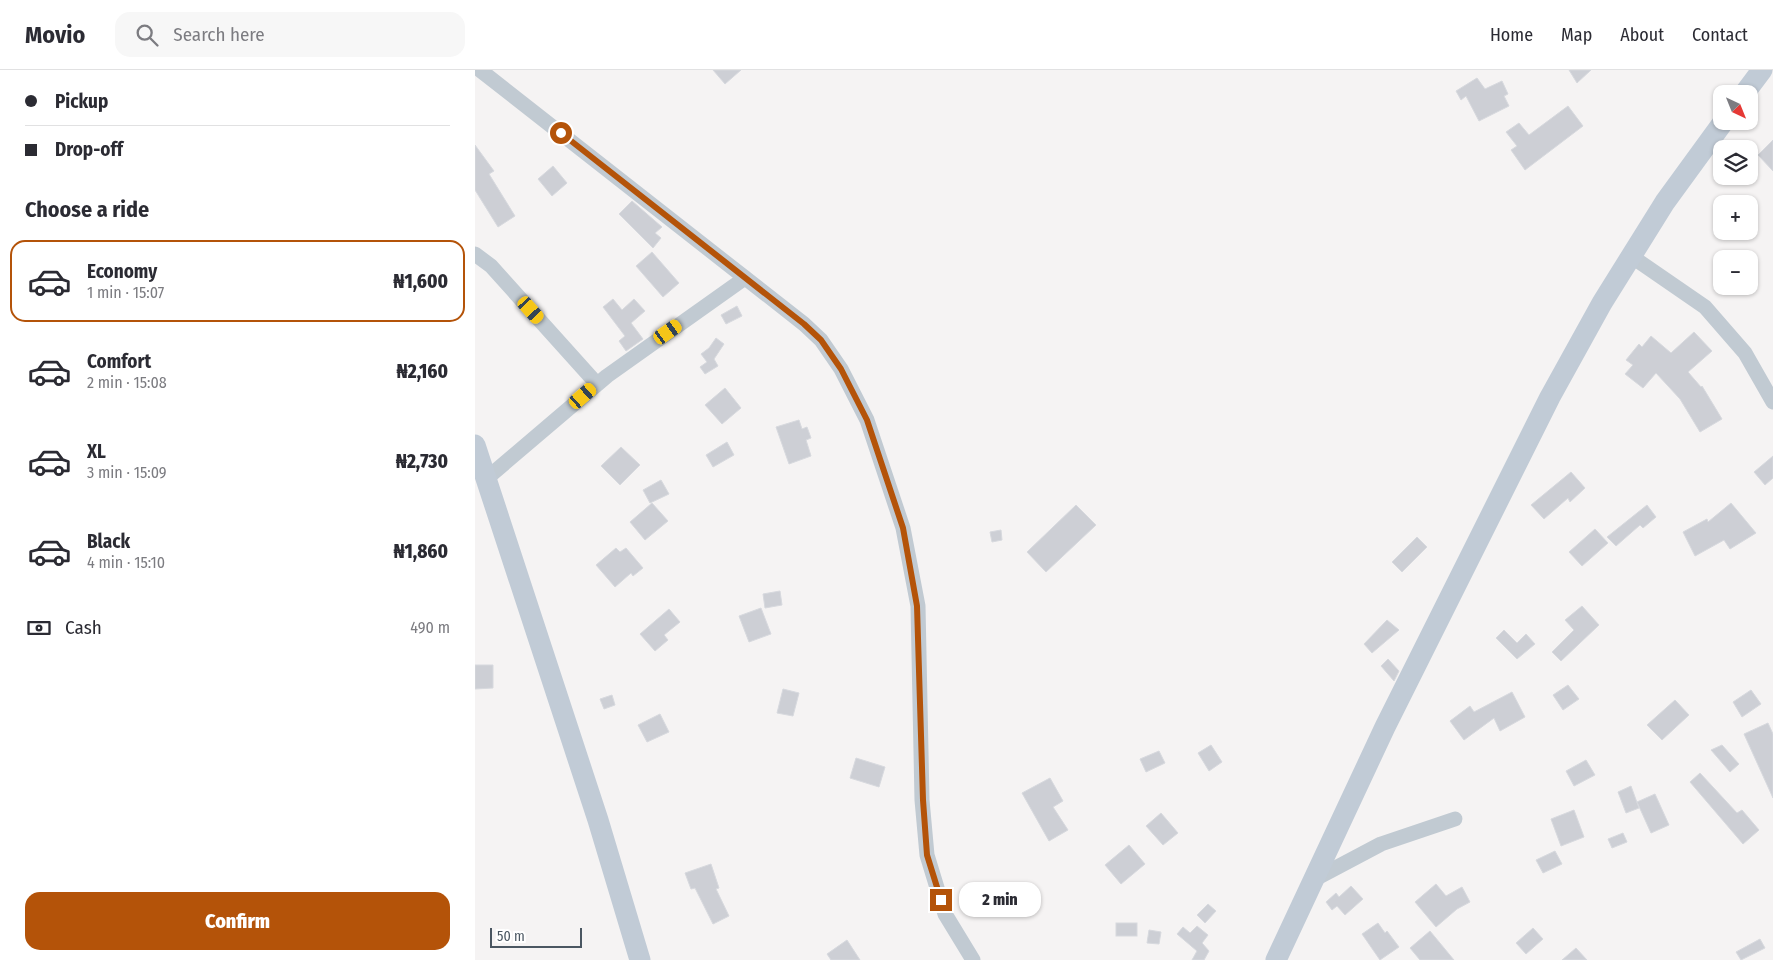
<!DOCTYPE html>
<html lang="en">
<head>
<meta charset="utf-8">
<style>
	:root { --surface:#fff; --page:#f7f7f7; --text:#2b2b33; --muted:#7c7c81; --line:#e1e1e2; --accent:#b45309 }
	body { margin:0; font-family:"Fira Sans Condensed",sans-serif; background:var(--page); color:var(--text); height:100vh; display:flex; flex-direction:column; font-size:19px; white-space:nowrap }
	* { box-sizing:border-box; margin:0 }
	p { font-size:16px; color:var(--muted) }
	.icon { flex:none; width:28px; height:28px; fill:none; stroke:currentColor; stroke-width:2; stroke-linecap:round; stroke-linejoin:round }
	.map { position:relative; flex:1; overflow:hidden }
	.sheet { display:flex; flex-direction:column; background:var(--surface); width:475px }
	.sheet>* { flex:none }
	.top-card { display:grid; align-content:center; height:110px; padding:0 25px; background:var(--surface) }
	.needle { width:32px; rotate:137deg }
	.buttons { position:absolute; left:1238px; top:15px; display:grid; gap:10px }
	.buttons a { display:grid; place-items:center; width:45px; height:45px; border-radius:10px; background:var(--surface); box-shadow:0 1px 4px #0004; font-size:25px }
	.scale { position:absolute; left:15px; bottom:12px; width:92px; box-sizing:border-box; padding-left:5px; border:2px solid #4a5661; border-top:0; font-size:14px; line-height:18px; white-space:nowrap; color:#4a5661; -webkit-text-stroke:4px #fff; paint-order:stroke }
	.end { position:absolute; width:22px; height:22px; margin:-11px; border:6px solid #b45309; background:#fff; box-shadow:0 0 0 2px #fff }
	.from { border-radius:50% }
	.bubble { position:absolute; height:35px; border-radius:15px; background:var(--surface); box-shadow:0 1px 4px #0004; font-size:16px; font-weight:800; line-height:35px; text-align:center }
	.car { position:absolute; width:15px; height:30px; margin:-15px -8px; border-radius:6px; box-shadow:0 0 4px 1px #0007; background:linear-gradient(#f5c518 24%,#345 0 40%,#f5c518 0 76%,#345 0 86%,#f5c518 0) }
	.top-card b { display:flex; align-items:center; gap:18px; height:48px; font-size:19px }
	.top-card b+b { border-top:1px solid var(--line) }
	.top-card i { width:12px; height:12px; background:var(--text) }
	ul { padding:0; list-style:none }
	li { display:flex; align-items:center; gap:15px; height:82px; margin:0 10px 8px; padding:0 15px; border:2px solid transparent; border-radius:15px }
	li div { flex:1 }
	li b { display:block; font-size:19px }
	li em { font-style:normal; font-weight:800 }
	li.on { border-color:var(--accent) }
	li>.icon { width:45px; height:45px; stroke-width:1.5 }
	h2 { padding:0 25px; font-size:22px; line-height:60px }
	.pay { display:flex; align-items:center; gap:12px; height:55px; padding:0 25px; font-size:19px }
	.pay p { margin-inline-start:auto }
	.action { display:flex; gap:10px; margin-top:auto; padding:10px 25px }
	.action a { flex:1; height:58px; border-radius:15px; background:var(--accent); color:#fff; font-size:20px; font-weight:800; line-height:58px; text-align:center }
	header { display:flex; align-items:center; gap:30px; box-sizing:border-box; height:70px; padding:0 25px; background:var(--surface); border-bottom:1px solid var(--line) }
	header strong { font-size:24px }
	nav { display:flex; gap:28px; margin-inline-start:auto; font-size:18px }
	.search { width:350px; height:45px; background:var(--page); display:flex; align-items:center; gap:12px; box-sizing:border-box; padding:0 18px; border-radius:15px; color:var(--muted); font-size:19px }
	main { display:flex; flex:1; min-height:0 }
	.map>svg:first-child { display:block }
	.building { fill:#cdcfd5; stroke:#d7d9de }
	.lines { fill:none; stroke-linecap:round; stroke-linejoin:round }
	.street { stroke:#c1cad2; stroke-width:15 }
	.secondary { stroke:#c1cbd6; stroke-width:21 }
	.route { stroke:#b45309; stroke-width:6 }
</style>
</head>
<body>
<header>
<strong>Movio</strong>
<div class="search"><svg class="icon" aria-label="search" viewBox="0 0 24 24"><circle cx="10" cy="10" r="6"/><path d="M15 15l6 6"/></svg>Search here</div>
<nav><a>Home</a><a>Map</a><a>About</a><a>Contact</a></nav>
</header>
<main>
<section class="sheet">
<div class="top-card">
<b><i class="from"></i>Pickup</b>
<b><i></i>Drop-off</b>
</div>
<h2>Choose a ride</h2>
<ul>
<li class="on"><svg class="icon" aria-label="car" viewBox="0 0 24 24"><path d="M5 17H2v-5l4-1 3-4h7l3 4 3 1v5h-3M9 17h6M6 11h13"/><circle cx="7" cy="17" r="2"/><circle cx="17" cy="17" r="2"/></svg><div><b>Economy</b><p>1 min · 15:07</p></div><em>₦1,600</em></li>
<li><svg class="icon" aria-label="car" viewBox="0 0 24 24"><path d="M5 17H2v-5l4-1 3-4h7l3 4 3 1v5h-3M9 17h6M6 11h13"/><circle cx="7" cy="17" r="2"/><circle cx="17" cy="17" r="2"/></svg><div><b>Comfort</b><p>2 min · 15:08</p></div><em>₦2,160</em></li>
<li><svg class="icon" aria-label="car" viewBox="0 0 24 24"><path d="M5 17H2v-5l4-1 3-4h7l3 4 3 1v5h-3M9 17h6M6 11h13"/><circle cx="7" cy="17" r="2"/><circle cx="17" cy="17" r="2"/></svg><div><b>XL</b><p>3 min · 15:09</p></div><em>₦2,730</em></li>
<li><svg class="icon" aria-label="car" viewBox="0 0 24 24"><path d="M5 17H2v-5l4-1 3-4h7l3 4 3 1v5h-3M9 17h6M6 11h13"/><circle cx="7" cy="17" r="2"/><circle cx="17" cy="17" r="2"/></svg><div><b>Black</b><p>4 min · 15:10</p></div><em>₦1,860</em></li>
</ul>
<div class="pay"><svg class="icon" aria-label="cash" viewBox="0 0 24 24"><path d="M3 7h18v10H3z"/><circle cx="12" cy="12" r="2"/></svg>Cash<p>490 m</p></div>
<div class="action"><a>Confirm</a></div>
</section>
<div class="map">
<svg width="1298" height="890" viewBox="0 0 1298 890">
	<rect width="100%" height="100%" fill="#f5f3f3"/>
	<g class="building">
		<polygon points="238,0 266,0 250,14"/>
		<polygon points="1094,0 1116,0 1102,13"/>
		<polygon points="1002,8 1010,19 1027,11 1033,24 1029,26 1034,36 1004,51 991,26 986,30 981,21"/>
		<polygon points="1093,36 1108,56 1050,100 1036,80 1042,76 1031,62 1044,53 1054,65"/>
		<polygon points="1298,70 1298,101 1283,85"/>
		<polygon points="0,75 19,101 14,104 40,146 23,157 0,120"/>
		<polygon points="78,96 92,113 77,126 63,109"/>
		<polygon points="157,131 187,157 180,163 186,168 178,178 144,144"/>
		<polygon points="177,182 204,213 188,227 161,196"/>
		<polygon points="138,229 147,240 159,229 170,241 156,253 168,269 151,281 144,271 150,266 128,237"/>
		<polygon points="262,236 267,246 251,254 246,245"/>
		<polygon points="1219,262 1237,281 1213,302 1226,317 1227,316 1247,349 1225,362 1205,329 1181,303 1168,318 1150,304 1158,295 1151,290 1164,274 1167,277 1176,266 1196,283"/>
		<polygon points="241,268 249,274 239,289 243,296 230,304 225,297 232,292 226,284 234,278"/>
		<polygon points="250,318 266,338 247,354 230,335"/>
		<polygon points="324,350 327,359 332,357 336,368 331,370 336,386 314,394 301,357"/>
		<polygon points="252,372 259,385 238,397 231,385"/>
		<polygon points="146,377 165,395 145,415 126,396"/>
		<polygon points="1298,386 1298,408 1290,415 1279,402"/>
		<polygon points="1096,402 1110,418 1095,432 1093,428 1069,449 1056,435"/>
		<polygon points="186,410 194,424 175,433 168,420"/>
		<polygon points="177,433 193,451 170,470 155,452"/>
		<polygon points="1256,433 1281,463 1255,479 1249,470 1220,486 1208,462 1232,449 1233,452"/>
		<polygon points="601,435 621,455 571,502 552,482"/>
		<polygon points="1172,435 1181,447 1168,458 1165,455 1141,476 1132,467"/>
		<polygon points="1120,459 1133,473 1107,496 1094,482"/>
		<polygon points="526,460 527,470 517,472 515,462"/>
		<polygon points="942,467 952,477 927,502 917,492"/>
		<polygon points="141,478 145,482 151,478 168,498 158,506 156,503 140,517 121,495"/>
		<polygon points="305,521 307,535 290,538 288,524"/>
		<polygon points="1107,536 1124,555 1086,591 1077,582 1099,560 1090,550"/>
		<polygon points="286,538 296,564 274,572 264,546"/>
		<polygon points="194,539 205,552 189,565 193,570 180,581 165,564"/>
		<polygon points="912,550 924,560 897,583 889,574"/>
		<polygon points="1029,560 1042,573 1051,564 1060,574 1042,589 1021,568"/>
		<polygon points="913,589 924,601 919,611 906,596"/>
		<polygon points="0,595 18,595 18,618 0,619"/>
		<polygon points="1093,615 1104,629 1088,640 1078,625"/>
		<polygon points="308,619 324,623 318,646 302,643"/>
		<polygon points="1276,620 1286,634 1267,647 1258,632"/>
		<polygon points="1037,622 1050,647 1025,661 1019,648 989,670 975,651 995,636 999,642"/>
		<polygon points="137,625 140,635 129,639 125,629"/>
		<polygon points="1200,630 1214,645 1187,670 1172,655"/>
		<polygon points="185,644 194,662 172,672 163,655"/>
		<polygon points="1293,653 1298,664 1298,728 1269,664"/>
		<polygon points="736,675 747,692 734,701 723,683"/>
		<polygon points="1247,675 1264,694 1255,702 1236,680"/>
		<polygon points="684,681 690,693 671,702 665,689"/>
		<polygon points="381,688 410,697 404,717 375,708"/>
		<polygon points="1111,690 1120,705 1099,716 1091,701"/>
		<polygon points="1225,703 1262,743 1267,740 1284,760 1268,774 1215,712"/>
		<polygon points="575,708 588,731 578,737 593,760 574,771 547,723"/>
		<polygon points="1156,716 1164,738 1151,743 1143,722"/>
		<polygon points="1180,724 1194,755 1176,763 1162,732"/>
		<polygon points="1099,740 1109,767 1086,776 1076,749"/>
		<polygon points="686,743 703,763 688,775 671,756"/>
		<polygon points="1148,763 1152,772 1137,778 1133,769"/>
		<polygon points="654,775 670,794 646,814 630,795"/>
		<polygon points="1080,781 1087,794 1068,803 1061,790"/>
		<polygon points="236,794 244,818 241,819 254,846 238,854 220,818 216,819 210,803"/>
		<polygon points="961,814 971,826 987,817 995,832 982,839 961,857 940,832"/>
		<polygon points="876,816 888,829 870,845 862,836 857,840 851,832 861,823 864,827"/>
		<polygon points="733,834 741,841 730,853 722,845"/>
		<rect x="641" y="853" width="21" height="13"/>
		<polygon points="903,853 910,863 912,861 924,877 905,890 887,864"/>
		<polygon points="722,856 733,865 727,873 734,881 729,890 717,890 722,881 702,864 708,857 715,863"/>
		<polygon points="1058,858 1068,869 1051,884 1041,873"/>
		<polygon points="674,860 686,862 684,874 672,873"/>
		<polygon points="955,861 979,890 945,890 935,878"/>
		<polygon points="1285,869 1290,878 1266,890 1261,882"/>
		<polygon points="372,870 385,890 356,890 352,884"/>
		<polygon points="1101,878 1112,890 1087,890"/>
	</g>
	<g class="lines">
		<g class="street">
			<polyline points="5,0 329,254 346,270 366,299 392,350 428,458 443,536 447,730 452,785 470,844 498,890"/>
			<polyline points="0,184 16,196 122,314"/>
			<polyline points="1156,186 1230,237 1270,283 1298,332"/>
			<polyline points="11,409 132,306 270,208"/>
			<polyline points="838,810 906,774 980,749"/>
		</g>
		<g class="secondary">
			<polyline points="1269,24 1287,0"/>
			<polyline points="0,375 123,750 165,890"/>
			<polyline points="801,890 910,657 1075,327 1127,233 1190,132 1249,51"/>
		</g>
	</g>
	<g class="lines">
		<polyline class="route" points="86,63 329,254 346,270 366,299 392,350 428,458 442,536 448,730 452,785 466,830"/>
	</g>
</svg>
<div class="buttons">
<a><svg class="needle" viewBox="-14 -14 28 28"><path d="M0-13l5 13h-10z" fill="#e53935"/><path d="M0 13l5-13h-10z" fill="#7c7c81"/></svg></a>
<a><svg class="icon" aria-label="layers" viewBox="0 0 24 24"><path d="M12 4l9 5-9 5-9-5zM3 14l9 5 9-5"/></svg></a>
<a>+</a>
<a>−</a>
</div>
<div class="scale">50 m</div>
<i class="end from" style="left:86px;top:63px"></i>
<i class="end" style="left:466px;top:830px"></i>
<div class="bubble" style="left:484px;top:812px;width:82px">2 min</div>
<i class="car" style="left:56px;top:240px;rotate:138deg"></i>
<i class="car" style="left:193px;top:262px;rotate:55deg"></i>
<i class="car" style="left:108px;top:326px;rotate:49deg"></i>
</div>
</main>
</body>
</html>
